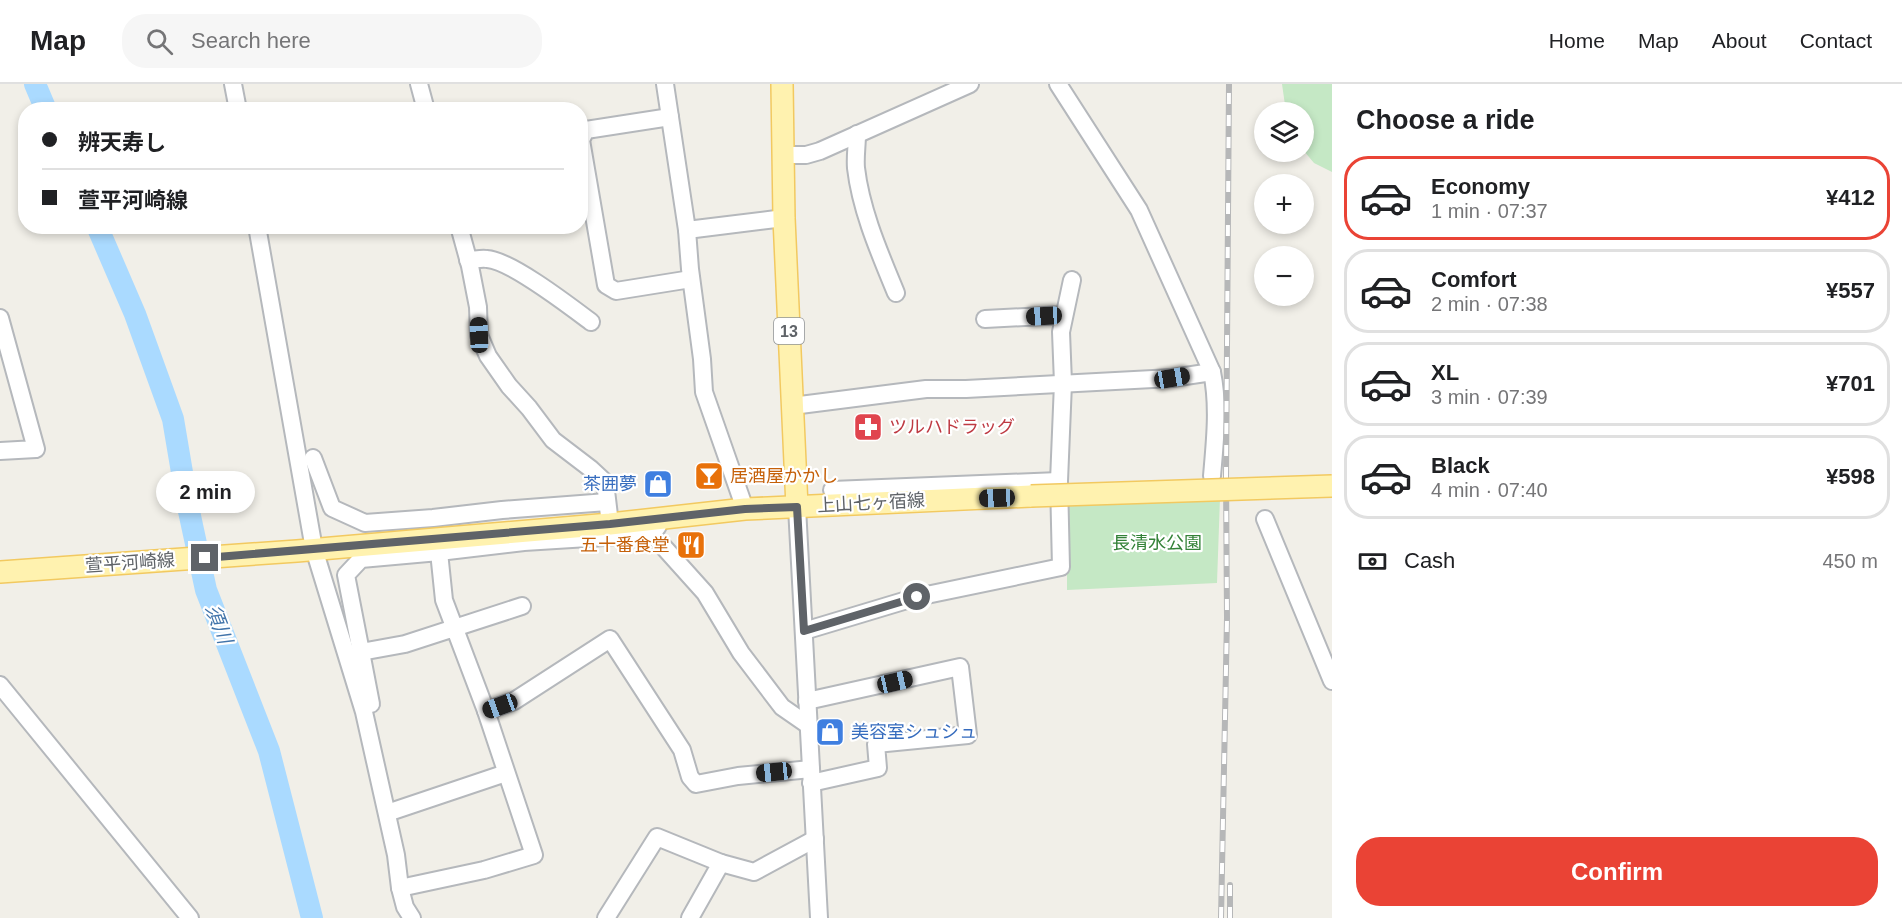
<!DOCTYPE html>
<html lang="en">
<head>
<meta charset="utf-8">
<style>
	:root { --surface:#fff; --page:#f6f6f6; --text:#202124; --muted:#757577; --line:#e0e0e0; --accent:#ea4335 }
	body { margin:0; font-family:Helvetica,"Noto Sans JP",sans-serif; background:var(--page); color:var(--text); height:100vh; display:flex; flex-direction:column; font-size:22px; white-space:nowrap }
	* { box-sizing:border-box; margin:0 }
	p { font-size:20px; color:var(--muted) }
	.icon { flex:none; width:33px; height:33px; fill:none; stroke:currentColor; stroke-width:2; stroke-linecap:round; stroke-linejoin:round }
	.map { position:relative; flex:1; overflow:hidden }
	.sheet { display:flex; flex-direction:column; background:var(--surface); width:570px }
	.sheet>* { flex:none }
	.hud { position:absolute; left:18px; top:18px; width:570px; height:132px; border-radius:24px; box-shadow:0 3px 9px #0003; display:grid; align-content:center; height:132px; padding:0 24px; background:var(--surface) }
	.controls { position:absolute; left:1254px; top:18px; display:grid; gap:12px }
	.controls a { display:grid; place-items:center; width:60px; height:60px; border-radius:50%; background:var(--surface); box-shadow:0 3px 9px #0003; font-size:30px }
	.end { position:absolute; width:27px; height:27px; margin:-14px; border:8px solid #5f6368; background:#fff; box-shadow:0 0 0 3px #fff }
	.from { border-radius:50% }
	.bubble { position:absolute; height:42px; border-radius:21px; background:var(--surface); box-shadow:0 3px 9px #0003; font-size:20px; font-weight:700; line-height:42px; text-align:center }
	.car { position:absolute; width:18px; height:36px; margin:-18px -9px; border-radius:8px; box-shadow:0 0 4px 2px #0007; background:linear-gradient(#222 24%,#8ab4d8 0 40%,#222 0 76%,#8ab4d8 0 86%,#222 0) }
	.hud b { display:flex; align-items:center; gap:21px; height:57px; font-size:22px }
	.hud b+b { border-top:2px solid var(--line) }
	.hud i { width:15px; height:15px; background:var(--text) }
	ul { padding:0; list-style:none }
	li { display:flex; align-items:center; gap:18px; height:84px; margin:0 12px 9px; padding:0 12px; border:3px solid var(--line); border-radius:24px }
	li div { flex:1 }
	li b { display:block; font-size:22px }
	li em { font-style:normal; font-weight:700 }
	li.current { border-color:var(--accent) }
	li>.icon { width:54px; height:54px; stroke-width:1.5 }
	h2 { padding:0 24px; font-size:27px; line-height:72px }
	.pay { display:flex; align-items:center; gap:15px; height:66px; padding:0 24px; font-size:22px }
	.pay p { margin-inline-start:auto }
	.cta { display:flex; gap:12px; margin-top:auto; padding:12px 24px }
	.cta a { flex:1; height:69px; border-radius:24px; background:var(--accent); color:#fff; font-size:24px; font-weight:700; line-height:69px; text-align:center }
	header { display:flex; align-items:center; gap:36px; box-sizing:border-box; height:84px; padding:0 30px; background:var(--surface); border-bottom:2px solid var(--line) }
	header strong { font-size:28px }
	nav { display:flex; gap:33px; margin-inline-start:auto; font-size:21px }
	.search { width:420px; height:54px; background:var(--page); display:flex; align-items:center; gap:15px; box-sizing:border-box; padding:0 21px; border-radius:24px; color:var(--muted); font-size:22px }
	main { display:flex; flex:1; min-height:0 }
	.map>svg:first-child { display:block }
	.green { fill:#c5e8c5 }
	.lines { fill:none; stroke-linecap:round; stroke-linejoin:round }
	.river { stroke:#aadaff; stroke-width:22 }
	.minor-casing { stroke:#b5b8bc; stroke-width:20 }
	.major-casing { stroke:#f2c960; stroke-width:24 }
	.minor { stroke:#fff; stroke-width:16 }
	.major { stroke:#fff2af; stroke-width:21 }
	.rail-casing { stroke:#b6b7b8; stroke-width:6 }
	.rail { stroke:#fff; stroke-width:4; stroke-dasharray:11; stroke-linecap:butt }
	.major-bridge-casing { stroke:#f2c960; stroke-width:24; stroke-linecap:butt }
	.major-bridge { stroke:#fff2af; stroke-width:21 }
	.route { stroke:#5f6368; stroke-width:8 }
	.labels { text-anchor:middle; stroke-width:4.5; stroke-linejoin:round; paint-order:stroke }
	.shield { fill:#fff; stroke:#8f9295; stroke-width:1.5 }
	.shield-label { font-size:16px; font-weight:bold; fill:#5f6368 }
	.health-label { font-size:18px; fill:#be3a42; stroke:#fff; text-anchor:start }
	.food-label { font-size:18px; fill:#c56008; stroke:#fff; text-anchor:start }
	.shop-label { font-size:18px; fill:#366cbe; stroke:#fff; text-anchor:end }
	.street-label { font-size:18px; fill:#5f6368; stroke:#fff }
	.park-label { font-size:18px; fill:#348238; stroke:#fff }
	.water-label { font-size:20px; font-style:italic; fill:#4174aa; stroke:#fff }
</style>
</head>
<body>
<header>
<strong>Map</strong>
<div class="search"><svg class="icon" aria-label="search" viewBox="0 0 24 24"><circle cx="10" cy="10" r="6"/><path d="M15 15l6 6"/></svg>Search here</div>
<nav><a>Home</a><a>Map</a><a>About</a><a>Contact</a></nav>
</header>
<main>
<div class="map">
<svg width="1332" height="834" viewBox="0 0 1332 834">
	<rect width="100%" height="100%" fill="#f1efe8"/>
	<g class="green">
		<polygon points="1282,0 1332,0 1332,88 1314,79 1304,67 1304,28 1286,28"/>
		<polygon points="1220,414 1217,499 1067,506 1067,418"/>
	</g>
	<g class="lines">
		<g class="river">
			<polyline points="35,0 46,26"/>
			<polyline points="97,142 135,230 173,335 187,418 206,506 269,667 312,834"/>
		</g>
		<g class="minor-casing">
			<g id="minor">
				<polyline points="233,0 238,26"/>
				<polyline points="419,0 426,26"/>
				<polyline points="665,0 687,146 784,134"/>
				<path d="M1058,0L1139,126L1212,288C1219,322 1215,357 1212,392"/>
				<polyline points="670,33 586,46 581,56 606,201 616,207 691,195"/>
				<path d="M857,50C857,61 855,73 856,84C861,127 880,170 896,209"/>
				<polyline points="784,71 806,71 820,67 970,0"/>
				<polyline points="257,142 314,465 364,628 396,771 400,804 405,823 412,834"/>
				<polyline points="459,142 470,182 478,223 479,251 488,272 509,302 529,324 553,356 591,385 605,398 610,440"/>
				<polyline points="687,146 690,185 702,275 704,308 745,425"/>
				<path d="M468,176C474,176 481,174 487,175C510,176 571,223 591,238"/>
				<polyline points="0,234 36,365 0,367"/>
				<polyline points="985,235 1063,231"/>
				<polyline points="792,322 926,305 966,305 1172,294 1212,288"/>
				<polyline points="313,374 332,424 365,439 433,434 502,426 607,418"/>
				<polyline points="832,406 1059,397"/>
				<polyline points="797,423 819,834"/>
				<polyline points="1265,435 1332,597"/>
				<polyline points="652,450 705,509 741,569 782,623 808,641"/>
				<polyline points="439,468 524,458 652,450 658,442"/>
				<polyline points="804,547 917,513 1061,483 1059,397 1063,299 1061,248 1072,196"/>
				<polyline points="361,568 371,620"/>
				<polyline points="0,601 190,834"/>
				<polyline points="807,617 960,583 968,651 876,660 878,684 811,699"/>
				<polyline points="486,627 514,617 610,555 682,666 690,693 696,700 738,692 811,685"/>
				<polyline points="387,729 506,689"/>
				<polyline points="721,779 754,788 815,755"/>
				<polyline points="400,804 484,786 534,771 486,627 444,516 439,468 361,475 346,491 361,568 405,560 522,522"/>
				<polyline points="606,834 657,753 721,779 690,834"/>
			</g>
		</g>
		<g class="major-casing">
			<g id="major">
				<polyline points="782,0 784,134 797,423"/>
				<polyline points="0,488 297,467 610,440 745,425 1031,412"/>
			</g>
		</g>
		<use href="#minor" class="minor"/>
		<use href="#major" class="major"/>
		<g class="rail-casing">
			<g id="rail">
				<polyline points="1221,834 1227,534 1226,393 1229,0"/>
				<polyline points="1230,834 1230,801"/>
			</g>
		</g>
		<use href="#rail" class="rail"/>
		<g class="major-bridge-casing">
			<polyline id="major-bridge" points="1031,412 1332,402"/>
		</g>
		<use href="#major-bridge" class="major-bridge"/>
	</g>
	<g class="lines">
		<polyline class="route" points="205,474 610,440 745,425 797,423 804,547 917,513"/>
	</g>
	<defs>
		<g id="pharmacy-square" transform="scale(1.5)"><rect x="-9" y="-9" width="18" height="18" rx="4" fill="#e0444e" stroke="#fff"/><path d="M-2-6h4v4h4v4h-4v4h-4v-4h-4v-4h4Z" fill="#fff"/></g>
		<g id="bar-square" transform="scale(1.5)"><rect x="-9" y="-9" width="18" height="18" rx="4" fill="#e8710a" stroke="#fff"/><path d="M-6-5H6L.8 .8V4.5H3.5V6h-7V4.5H-.8V.8Z" fill="#fff"/></g>
		<g id="shop-square" transform="scale(1.5)"><rect x="-9" y="-9" width="18" height="18" rx="4" fill="#3f7fe0" stroke="#fff"/><path d="M-5-2.5h2.3a2.7 3.5 0 0 1 5.4 0H5L5.5 6h-11ZM-1.5-2.5h3a1.5 2.3 0 0 0-3 0Z" fill="#fff"/></g>
		<g id="restaurant-square" transform="scale(1.5)"><rect x="-9" y="-9" width="18" height="18" rx="4" fill="#e8710a" stroke="#fff"/><path d="M-5-6h1v4h1v-4h1v4h1v-4h1v5L-1.5 .5V6h-2V.5L-5-1ZM5-6V6H3V1.5H1.5Q1.5-4 5-6Z" fill="#fff"/></g>
	</defs>
	<g fill-rule="evenodd">
		<use href="#pharmacy-square" x="868" y="343"/>
		<use href="#bar-square" x="709" y="392"/>
		<use href="#shop-square" x="658" y="400"/>
		<use href="#restaurant-square" x="691" y="461"/>
		<use href="#shop-square" x="830" y="648"/>
	</g>
	<g class="labels">
		<rect class="shield" x="774" y="234" width="30" height="26" rx="4.5"/>
		<g class="shield-label">
			<text x="789" y="253">13</text>
		</g>
		<g class="health-label">
			<text x="889" y="349">ツルハドラッグ</text>
		</g>
		<g class="food-label">
			<text x="730" y="398">居酒屋かかし</text>
			<text x="670" y="467" text-anchor="end">五十番食堂</text>
		</g>
		<g class="shop-label">
			<text x="637" y="406">茶囲夢</text>
			<text x="851" y="654" text-anchor="start">美容室シュシュ</text>
		</g>
		<g class="street-label">
			<text transform="translate(871 419) rotate(-3)" y="6">上山七ヶ宿線</text>
			<text transform="translate(130 479) rotate(-4)" y="6">萱平河崎線</text>
		</g>
		<g class="park-label">
			<text x="1157" y="465">長清水公園</text>
		</g>
		<g class="water-label">
			<text transform="translate(219 540) rotate(69)" y="7">須川</text>
		</g>
	</g>
</svg>
<div class="controls">
<a><svg class="icon" aria-label="layers" viewBox="0 0 24 24"><path d="M12 4l9 5-9 5-9-5zM3 14l9 5 9-5"/></svg></a>
<a>+</a>
<a>−</a>
</div>
<i class="end from" style="left:917px;top:513px"></i>
<i class="end" style="left:205px;top:474px"></i>
<div class="bubble" style="left:156px;top:387px;width:99px">2 min</div>
<i class="car" style="left:1044px;top:232px;rotate:267deg"></i>
<i class="car" style="left:479px;top:251px;rotate:358deg"></i>
<i class="car" style="left:1172px;top:294px;rotate:80deg"></i>
<i class="car" style="left:997px;top:414px;rotate:268deg"></i>
<i class="car" style="left:895px;top:598px;rotate:77deg"></i>
<i class="car" style="left:500px;top:622px;rotate:250deg"></i>
<i class="car" style="left:774px;top:688px;rotate:264deg"></i>
<div class="hud">
<b><i class="from"></i>辨天寿し</b>
<b><i></i>萱平河崎線</b>
</div>
</div>
<section class="sheet">
<h2>Choose a ride</h2>
<ul>
<li class="current"><svg class="icon" aria-label="car" viewBox="0 0 24 24"><path d="M5 17H2v-5l4-1 3-4h7l3 4 3 1v5h-3M9 17h6M6 11h13"/><circle cx="7" cy="17" r="2"/><circle cx="17" cy="17" r="2"/></svg><div><b>Economy</b><p>1 min · 07:37</p></div><em>¥412</em></li>
<li><svg class="icon" aria-label="car" viewBox="0 0 24 24"><path d="M5 17H2v-5l4-1 3-4h7l3 4 3 1v5h-3M9 17h6M6 11h13"/><circle cx="7" cy="17" r="2"/><circle cx="17" cy="17" r="2"/></svg><div><b>Comfort</b><p>2 min · 07:38</p></div><em>¥557</em></li>
<li><svg class="icon" aria-label="car" viewBox="0 0 24 24"><path d="M5 17H2v-5l4-1 3-4h7l3 4 3 1v5h-3M9 17h6M6 11h13"/><circle cx="7" cy="17" r="2"/><circle cx="17" cy="17" r="2"/></svg><div><b>XL</b><p>3 min · 07:39</p></div><em>¥701</em></li>
<li><svg class="icon" aria-label="car" viewBox="0 0 24 24"><path d="M5 17H2v-5l4-1 3-4h7l3 4 3 1v5h-3M9 17h6M6 11h13"/><circle cx="7" cy="17" r="2"/><circle cx="17" cy="17" r="2"/></svg><div><b>Black</b><p>4 min · 07:40</p></div><em>¥598</em></li>
</ul>
<div class="pay"><svg class="icon" aria-label="cash" viewBox="0 0 24 24"><path d="M3 7h18v10H3z"/><circle cx="12" cy="12" r="2"/></svg>Cash<p>450 m</p></div>
<div class="cta"><a>Confirm</a></div>
</section>
</main>
</body>
</html>
